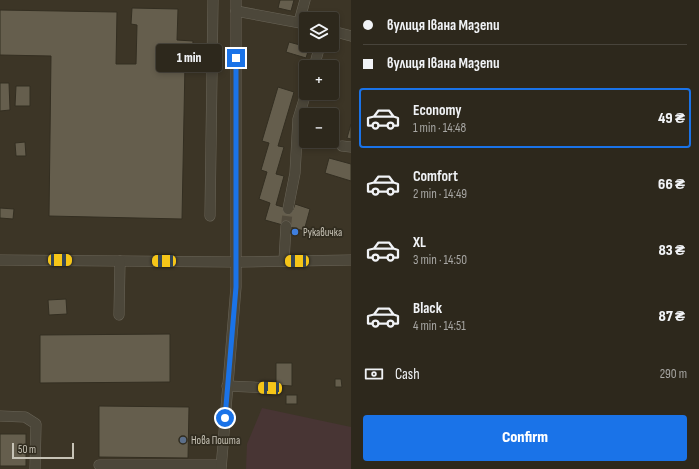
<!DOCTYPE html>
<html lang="en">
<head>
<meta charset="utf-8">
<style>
	:root { --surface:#2d281c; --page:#393429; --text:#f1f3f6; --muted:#a7a6a3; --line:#48443b; --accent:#1a73e8 }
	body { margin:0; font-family:"Sofia Sans Condensed",sans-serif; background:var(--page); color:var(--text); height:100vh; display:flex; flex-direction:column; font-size:15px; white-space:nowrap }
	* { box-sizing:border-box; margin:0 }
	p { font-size:13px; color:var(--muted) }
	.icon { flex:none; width:22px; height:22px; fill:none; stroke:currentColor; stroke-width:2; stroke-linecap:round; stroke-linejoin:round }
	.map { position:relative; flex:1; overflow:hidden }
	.sheet { display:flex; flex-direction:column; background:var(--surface); width:348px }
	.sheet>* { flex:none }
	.top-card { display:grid; align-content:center; height:88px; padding:0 12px; background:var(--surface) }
	.buttons { position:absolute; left:299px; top:12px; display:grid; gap:8px }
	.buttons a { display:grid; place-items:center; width:40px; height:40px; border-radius:4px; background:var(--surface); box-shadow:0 2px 6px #0003,0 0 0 1px var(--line); font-size:20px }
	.scale { position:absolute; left:12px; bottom:10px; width:62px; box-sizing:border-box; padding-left:4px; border:2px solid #c7c3b6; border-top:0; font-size:11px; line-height:14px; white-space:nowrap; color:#c7c3b6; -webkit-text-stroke:3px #312c1f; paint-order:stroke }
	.end { position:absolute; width:18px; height:18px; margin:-9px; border:5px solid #1a73e8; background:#fff; box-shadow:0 0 0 2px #fff }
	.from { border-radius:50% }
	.bubble { position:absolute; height:28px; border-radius:4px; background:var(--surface); box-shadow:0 2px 6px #0003,0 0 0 1px var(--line); font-size:13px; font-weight:800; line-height:28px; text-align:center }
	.car { position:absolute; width:12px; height:24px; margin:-12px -6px; border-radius:5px; box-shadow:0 0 3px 1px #0007; background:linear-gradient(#f5c518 24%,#345 0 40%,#f5c518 0 76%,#345 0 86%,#f5c518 0) }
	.top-card b { display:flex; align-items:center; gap:14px; height:38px; font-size:15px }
	.top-card b+b { border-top:1px solid var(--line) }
	.top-card i { width:10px; height:10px; background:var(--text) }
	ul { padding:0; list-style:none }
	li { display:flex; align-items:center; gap:12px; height:60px; margin:0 8px 6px; padding:0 4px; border:2px solid transparent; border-radius:4px }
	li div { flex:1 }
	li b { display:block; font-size:15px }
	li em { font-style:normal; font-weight:800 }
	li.current { border-color:var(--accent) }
	li>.icon { width:36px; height:36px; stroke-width:1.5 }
	.pay { display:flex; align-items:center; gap:10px; height:44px; padding:0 12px; font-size:15px }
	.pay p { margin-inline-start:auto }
	.action { display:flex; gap:8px; margin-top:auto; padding:8px 12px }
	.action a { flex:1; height:46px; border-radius:4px; background:var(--accent); color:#fff; font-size:16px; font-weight:800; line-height:46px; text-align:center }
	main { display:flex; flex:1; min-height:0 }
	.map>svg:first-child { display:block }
	.green { fill:#483534 }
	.building { fill:#655e4d; stroke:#332e21 }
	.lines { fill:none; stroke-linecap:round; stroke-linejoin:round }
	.minor-tunnel { stroke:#514a3c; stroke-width:10; stroke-dasharray:10 5; stroke-linecap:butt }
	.minor-casing { stroke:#6a6558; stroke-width:11 }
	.minor { stroke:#4c473a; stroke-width:10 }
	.route { stroke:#1a73e8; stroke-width:5 }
	.shop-dot { fill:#3f7fe0; stroke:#312c1f; stroke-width:1.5 }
	.service-dot { fill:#5c6f8a; stroke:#312c1f; stroke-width:1.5 }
	.labels { text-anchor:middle; stroke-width:3.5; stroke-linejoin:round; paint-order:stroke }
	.poi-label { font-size:11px; fill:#c7c3b6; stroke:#312c1f; text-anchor:start }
</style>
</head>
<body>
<main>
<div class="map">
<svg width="351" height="469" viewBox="0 0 351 469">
	<rect width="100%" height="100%" fill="#3c3526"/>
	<polygon class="green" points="262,408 351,427 351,469 246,469 247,444"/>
	<g class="building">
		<polygon points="280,0 294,0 291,11 278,8"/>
		<polygon points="132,8 178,9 177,40 193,41 192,63 185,63 182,219 49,216 51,56 0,55 0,10 117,12 116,64 136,64 137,25 131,24"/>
		<polygon points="302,37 306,38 306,45 310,45 306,58 286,52 289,42 300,45"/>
		<polygon points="0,83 9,83 10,110 0,111"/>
		<polygon points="16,86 30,86 30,106 15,106"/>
		<polygon points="278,87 294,92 278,146 284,147 276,174 284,176 276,205 293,210 295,204 310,209 304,231 265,220 270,203 259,199 267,172 261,170 269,143 262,141"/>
		<polygon points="351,124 351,139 347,138"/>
		<polygon points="25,142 26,156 16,156 15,143"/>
		<polygon points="329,158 351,164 351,181 325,173"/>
		<polygon points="0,208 14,209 13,219 0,218"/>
		<polygon points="66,299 67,314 49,315 48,300"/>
		<polygon points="170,334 170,382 40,383 40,335"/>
		<polygon points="276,363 292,363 292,386 276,385"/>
		<polygon points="335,379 341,379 342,387 335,387"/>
		<rect x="286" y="395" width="11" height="9"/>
		<polygon points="99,406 189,407 188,458 99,457"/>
		<rect x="0" y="434" width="26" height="32"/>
	</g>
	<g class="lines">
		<polyline class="minor-tunnel" points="286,226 288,209"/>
		<g class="minor-casing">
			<g id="minor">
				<polyline points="236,11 306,24"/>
				<polyline points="299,22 305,0"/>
				<polyline points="332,31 351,36"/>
				<polyline points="314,67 320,45"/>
				<polyline points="342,146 351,147"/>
				<polyline points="288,209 295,173 298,119 306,93"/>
				<polyline points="210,216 213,0"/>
				<polyline points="0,260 237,262 351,260"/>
				<polyline points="284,261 286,226"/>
				<polyline points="119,315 120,261"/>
				<polyline points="227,386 270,388"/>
				<polyline points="0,416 25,417 36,424 35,469"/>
				<polyline points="99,465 221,465"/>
				<polyline points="221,469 236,287 236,0"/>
			</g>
		</g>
		<use href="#minor" class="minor"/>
	</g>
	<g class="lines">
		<polyline class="route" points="225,418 236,287 236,58"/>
	</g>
	<circle class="shop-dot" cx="295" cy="232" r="4"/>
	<circle class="service-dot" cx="183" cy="440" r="4"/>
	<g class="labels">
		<g class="poi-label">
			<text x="303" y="236">Рукавичка</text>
			<text x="191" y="444">Нова Пошта</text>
		</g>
	</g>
</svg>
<div class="buttons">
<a><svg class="icon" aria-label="layers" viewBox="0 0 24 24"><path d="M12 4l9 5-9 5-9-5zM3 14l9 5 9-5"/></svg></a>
<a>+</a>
<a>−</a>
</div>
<div class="scale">50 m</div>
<i class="end from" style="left:225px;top:418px"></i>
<i class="end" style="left:236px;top:58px"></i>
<div class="bubble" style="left:156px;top:44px;width:66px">1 min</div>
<i class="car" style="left:60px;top:260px;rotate:91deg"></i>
<i class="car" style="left:164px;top:261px;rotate:270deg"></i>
<i class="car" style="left:297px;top:261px;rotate:269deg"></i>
<i class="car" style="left:270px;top:388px;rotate:272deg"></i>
</div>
<section class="sheet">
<div class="top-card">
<b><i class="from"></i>вулиця Івана Мазепи</b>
<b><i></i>вулиця Івана Мазепи</b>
</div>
<ul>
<li class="current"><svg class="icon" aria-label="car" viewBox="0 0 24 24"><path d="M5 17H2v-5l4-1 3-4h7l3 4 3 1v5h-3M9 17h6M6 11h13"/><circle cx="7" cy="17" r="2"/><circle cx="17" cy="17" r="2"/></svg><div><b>Economy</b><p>1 min · 14:48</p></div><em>49 ₴</em></li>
<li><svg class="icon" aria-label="car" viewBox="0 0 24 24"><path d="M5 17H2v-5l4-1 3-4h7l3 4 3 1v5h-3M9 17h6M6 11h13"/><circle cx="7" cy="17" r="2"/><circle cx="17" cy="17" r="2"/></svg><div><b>Comfort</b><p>2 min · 14:49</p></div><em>66 ₴</em></li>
<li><svg class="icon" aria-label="car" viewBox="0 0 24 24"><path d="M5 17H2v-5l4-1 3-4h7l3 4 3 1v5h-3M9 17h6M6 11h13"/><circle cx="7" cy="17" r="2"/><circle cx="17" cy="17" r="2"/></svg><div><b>XL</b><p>3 min · 14:50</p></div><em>83 ₴</em></li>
<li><svg class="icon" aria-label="car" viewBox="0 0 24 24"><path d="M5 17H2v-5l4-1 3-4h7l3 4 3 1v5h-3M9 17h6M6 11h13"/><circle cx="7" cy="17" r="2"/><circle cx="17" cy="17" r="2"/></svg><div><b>Black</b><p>4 min · 14:51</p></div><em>87 ₴</em></li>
</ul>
<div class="pay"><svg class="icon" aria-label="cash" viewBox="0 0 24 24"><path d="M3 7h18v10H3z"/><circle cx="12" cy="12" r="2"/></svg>Cash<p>290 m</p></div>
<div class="action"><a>Confirm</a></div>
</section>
</main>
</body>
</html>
